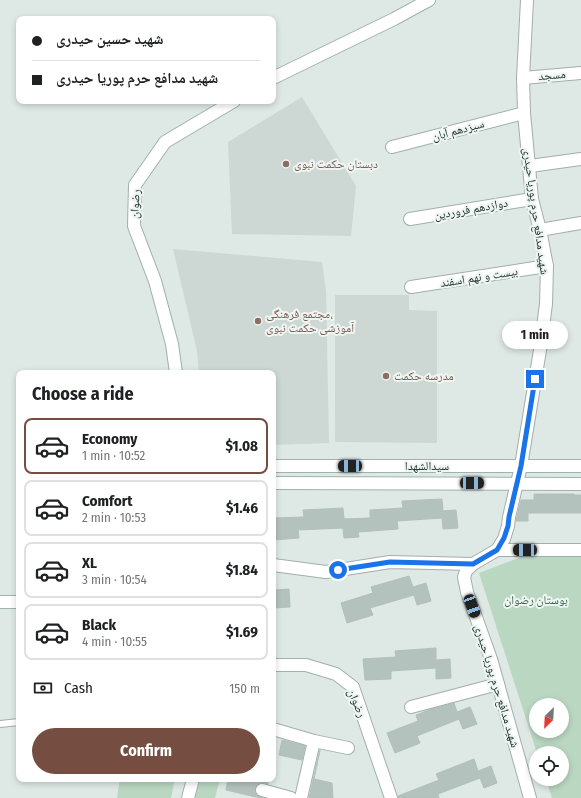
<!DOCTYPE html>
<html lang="en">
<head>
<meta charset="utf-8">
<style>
	:root { --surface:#fff; --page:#f2f2f2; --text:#202124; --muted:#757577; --line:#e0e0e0; --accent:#764e41 }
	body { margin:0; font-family:"Fira Sans Condensed","Noto Naskh Arabic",sans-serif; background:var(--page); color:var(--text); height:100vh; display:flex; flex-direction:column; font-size:15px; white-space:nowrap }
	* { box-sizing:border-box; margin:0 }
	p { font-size:13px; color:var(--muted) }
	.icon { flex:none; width:22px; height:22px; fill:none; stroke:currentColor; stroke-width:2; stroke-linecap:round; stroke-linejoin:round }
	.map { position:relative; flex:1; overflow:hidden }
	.drawer { position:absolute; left:16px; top:370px; width:260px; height:412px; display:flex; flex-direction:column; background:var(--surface); border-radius:8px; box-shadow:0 2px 6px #0003 }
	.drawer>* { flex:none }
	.top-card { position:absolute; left:16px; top:16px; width:260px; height:88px; border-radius:8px; box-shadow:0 2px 6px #0003; display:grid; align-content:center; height:88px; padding:0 16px; background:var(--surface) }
	.needle { width:26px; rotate:204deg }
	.tools { position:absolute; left:529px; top:698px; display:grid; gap:8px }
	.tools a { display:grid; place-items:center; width:40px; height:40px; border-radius:50%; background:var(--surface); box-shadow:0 2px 6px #0003; font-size:20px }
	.end { position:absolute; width:18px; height:18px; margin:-9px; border:5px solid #1a73e8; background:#fff; box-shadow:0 0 0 2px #fff }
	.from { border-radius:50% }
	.bubble { position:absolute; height:28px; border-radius:14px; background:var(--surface); box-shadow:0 2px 6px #0003; font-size:13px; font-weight:700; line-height:28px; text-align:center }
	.car { position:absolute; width:12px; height:24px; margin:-12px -6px; border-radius:5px; box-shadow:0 0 3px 1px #0007; background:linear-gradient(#222 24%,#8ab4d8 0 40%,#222 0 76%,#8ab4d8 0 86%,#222 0) }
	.top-card b { display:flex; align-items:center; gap:14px; height:38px; font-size:15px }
	.top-card b+b { border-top:1px solid var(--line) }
	.top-card i { width:10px; height:10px; background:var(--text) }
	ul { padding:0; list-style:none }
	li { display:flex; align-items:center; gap:12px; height:56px; margin:0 8px 6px; padding:0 8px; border:2px solid var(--line); border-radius:8px }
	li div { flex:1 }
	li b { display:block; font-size:15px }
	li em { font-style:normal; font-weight:700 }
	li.active { border-color:var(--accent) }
	li>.icon { width:36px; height:36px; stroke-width:1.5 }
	h2 { padding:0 16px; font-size:18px; line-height:48px }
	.pay { display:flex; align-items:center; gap:10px; height:44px; padding:0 16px; font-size:15px }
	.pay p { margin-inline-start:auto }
	.primary-button { display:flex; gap:8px; margin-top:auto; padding:8px 16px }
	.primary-button a { flex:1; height:46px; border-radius:24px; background:var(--accent); color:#fff; font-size:16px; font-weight:700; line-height:46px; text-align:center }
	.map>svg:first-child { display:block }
	.built { fill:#cdd7d3 }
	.green { fill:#bad7c2; fill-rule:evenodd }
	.building { fill:#b4c2bd; stroke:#b2c0bb }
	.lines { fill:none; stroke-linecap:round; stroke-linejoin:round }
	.service-casing { stroke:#a2afab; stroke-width:8 }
	.minor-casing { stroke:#a2afab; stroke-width:14 }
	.tertiary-casing { stroke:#a2afab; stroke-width:14 }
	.secondary-casing { stroke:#9fb2ac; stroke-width:14 }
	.service { stroke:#fff; stroke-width:6 }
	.minor { stroke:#fff; stroke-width:12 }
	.tertiary { stroke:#fff; stroke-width:12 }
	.secondary { stroke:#fff; stroke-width:12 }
	.route { stroke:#1a73e8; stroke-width:5 }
	.education-dot { fill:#8d6e63; stroke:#eef5f2; stroke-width:1.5 }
	.labels { text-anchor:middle; stroke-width:4; stroke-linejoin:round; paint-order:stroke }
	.street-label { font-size:12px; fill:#223531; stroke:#eef5f2 }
	.education-label { font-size:12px; fill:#785e54; stroke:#eef5f2; text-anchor:start }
	.park-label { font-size:12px; fill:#316747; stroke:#eef5f2 }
</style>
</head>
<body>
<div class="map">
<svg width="581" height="798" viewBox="0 0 581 798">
	<rect width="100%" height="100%" fill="#dee8e4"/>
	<g class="built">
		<polygon points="302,97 356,186 351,236 232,234 228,142"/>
		<polygon points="173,249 322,262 326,291 329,443 273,445 273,373 199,373 197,351"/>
		<polygon points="335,295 409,295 409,310 437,311 437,443 335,442"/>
	</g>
	<g class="green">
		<path d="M537,551L581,554V798H552L546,779H562V753H537L479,573ZM536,705H562V731H536Z"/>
		<polygon points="120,779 175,779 171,798 117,798"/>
		<polygon points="192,779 220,779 215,798 188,798"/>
	</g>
	<g class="building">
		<polygon points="534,494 574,494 574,495 581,495 581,513 528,513 528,521 516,521 521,500 534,500"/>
		<polygon points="442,499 443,511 456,510 458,528 443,529 442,518 397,521 398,529 358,532 359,537 344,538 343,528 298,530 299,538 273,540 273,518 304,517 303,510 343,508 344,519 370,518 370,510 403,508 402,501"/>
		<polygon points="409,576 413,587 426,583 431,601 417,605 414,595 370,608 373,615 347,623 341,603 373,593 371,587"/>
		<polygon points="289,589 290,607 275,608 274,590"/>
		<polygon points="436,648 436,660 450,659 451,678 436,679 436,668 391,671 391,679 365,680 363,659 396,657 395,651"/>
		<polygon points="454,703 457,712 470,707 477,724 463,729 459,719 417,736 420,743 395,753 387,733 418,721 416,715 429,710"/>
		<polygon points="282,740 305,746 302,760 279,755"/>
		<polygon points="320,750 314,779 332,783 333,798 309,798"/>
		<polygon points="474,759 478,771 491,766 497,783 484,788 480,778 438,794 439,798 398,798 398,796 439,780 436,774"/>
		<polygon points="228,779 263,779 268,780 268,784 260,783 255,788 255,792 256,795 263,798 260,798 226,790"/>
	</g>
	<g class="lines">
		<g class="service-casing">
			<polyline id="service" points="0,724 19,722"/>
		</g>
		<g class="minor-casing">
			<g id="minor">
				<polyline points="523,78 581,73"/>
				<polyline points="392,147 524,113"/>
				<polyline points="530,166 581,159"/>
				<polyline points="410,219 532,199"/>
				<polyline points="540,230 581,223"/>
				<polyline points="411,287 547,266"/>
				<polyline points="497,550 581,550"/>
				<polyline points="273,565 326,572 390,562 473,564"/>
				<polyline points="411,707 498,684"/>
				<polyline points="273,729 314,741 348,748"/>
				<polyline points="262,790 291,798"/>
				<polyline points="301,798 314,741"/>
			</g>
		</g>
		<g class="tertiary-casing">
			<polyline id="tertiary" points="527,0 523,78 524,113 532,199 540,230 547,266 546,304 540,350 521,466 509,517 508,526 504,539 497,550 473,564 466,571 464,577 467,592 491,659 530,798"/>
		</g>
		<g class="secondary-casing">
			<g id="secondary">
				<polyline points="273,78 394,19 429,0"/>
				<polyline points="176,373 172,344 155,281 134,226 135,185 165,142 234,101"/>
				<polyline points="273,466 581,466"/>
				<polyline points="273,483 581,484"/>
				<polyline points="0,602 19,602"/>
				<polyline points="273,665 306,665 336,674 353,687 391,798"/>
				<polyline points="188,798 193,779"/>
			</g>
		</g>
		<use href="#service" class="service"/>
		<use href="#minor" class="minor"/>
		<use href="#tertiary" class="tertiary"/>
		<use href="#secondary" class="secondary"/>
	</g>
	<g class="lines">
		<polyline class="route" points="338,570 390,562 473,564 497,550 504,538 508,526 509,517 521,466 535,379"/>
	</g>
	<g class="education-dot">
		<circle cx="286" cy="164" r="4"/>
		<circle cx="258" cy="321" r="4"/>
		<circle cx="386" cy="376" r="4"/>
	</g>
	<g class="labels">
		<g class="street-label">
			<text transform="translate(552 75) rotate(-5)" y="4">مسجد</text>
			<text transform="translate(458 130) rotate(-15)" y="4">سیزدهم آبان</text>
			<text transform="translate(135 204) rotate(-87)" y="4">رضوان</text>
			<text transform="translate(471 209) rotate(-10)" y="4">دوازدهم فروردین</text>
			<text transform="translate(536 211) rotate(82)" y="4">شهید مدافع حرم پوریا حیدری</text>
			<text transform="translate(479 277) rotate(-9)" y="4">بیست و نهم اسفند</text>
			<text x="427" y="470">سیدالشهدا</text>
			<text transform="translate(497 686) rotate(73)" y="4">شهید مدافع حرم پوریا حیدری</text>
			<text transform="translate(357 703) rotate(67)" y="4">رضوان</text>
		</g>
		<g class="education-label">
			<text x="294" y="168">دبستان حکمت نبوی</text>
			<text x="266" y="318">مجتمع‌ فرهنگی،<tspan x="266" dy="14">آموزشی حکمت نبوی</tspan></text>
			<text x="394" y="380">مدرسه حکمت</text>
		</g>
		<g class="park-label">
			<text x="536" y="604">بوستان رضوان</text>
		</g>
	</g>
</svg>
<div class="tools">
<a><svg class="needle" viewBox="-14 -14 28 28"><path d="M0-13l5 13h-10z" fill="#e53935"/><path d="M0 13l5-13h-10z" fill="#757577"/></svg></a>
<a><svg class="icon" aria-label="locate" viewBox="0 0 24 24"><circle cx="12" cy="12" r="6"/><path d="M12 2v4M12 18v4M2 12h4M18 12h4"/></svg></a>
</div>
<i class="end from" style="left:338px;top:570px"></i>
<i class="end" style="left:535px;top:379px"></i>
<div class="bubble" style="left:502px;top:321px;width:66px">1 min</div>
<i class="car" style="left:350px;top:466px;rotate:270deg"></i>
<i class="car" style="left:472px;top:483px;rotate:90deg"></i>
<i class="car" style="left:525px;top:550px;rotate:270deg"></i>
<i class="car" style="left:472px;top:606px;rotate:160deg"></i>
<div class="top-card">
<b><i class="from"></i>شهید حسین حیدری</b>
<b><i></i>شهید مدافع حرم پوریا حیدری</b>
</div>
<section class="drawer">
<h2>Choose a ride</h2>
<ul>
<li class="active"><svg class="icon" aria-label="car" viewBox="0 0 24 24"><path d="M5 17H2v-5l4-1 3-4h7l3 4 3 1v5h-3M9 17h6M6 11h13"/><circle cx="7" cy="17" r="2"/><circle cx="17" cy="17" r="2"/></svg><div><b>Economy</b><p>1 min · 10:52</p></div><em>$1.08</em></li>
<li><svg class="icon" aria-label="car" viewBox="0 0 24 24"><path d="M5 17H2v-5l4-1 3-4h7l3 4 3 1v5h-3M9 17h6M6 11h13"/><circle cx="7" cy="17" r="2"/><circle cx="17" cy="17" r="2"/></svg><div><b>Comfort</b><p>2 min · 10:53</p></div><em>$1.46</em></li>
<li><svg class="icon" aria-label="car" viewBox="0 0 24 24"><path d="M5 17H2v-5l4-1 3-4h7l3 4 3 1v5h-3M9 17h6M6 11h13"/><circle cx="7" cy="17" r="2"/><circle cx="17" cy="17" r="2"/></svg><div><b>XL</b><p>3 min · 10:54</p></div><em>$1.84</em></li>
<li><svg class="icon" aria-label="car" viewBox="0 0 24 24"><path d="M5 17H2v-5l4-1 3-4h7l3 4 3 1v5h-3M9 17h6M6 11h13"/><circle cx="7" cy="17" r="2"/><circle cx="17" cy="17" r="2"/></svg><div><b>Black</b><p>4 min · 10:55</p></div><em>$1.69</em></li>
</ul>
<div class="pay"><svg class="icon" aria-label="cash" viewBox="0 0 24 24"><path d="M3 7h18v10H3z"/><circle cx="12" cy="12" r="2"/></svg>Cash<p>150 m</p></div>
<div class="primary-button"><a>Confirm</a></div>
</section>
</div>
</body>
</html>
